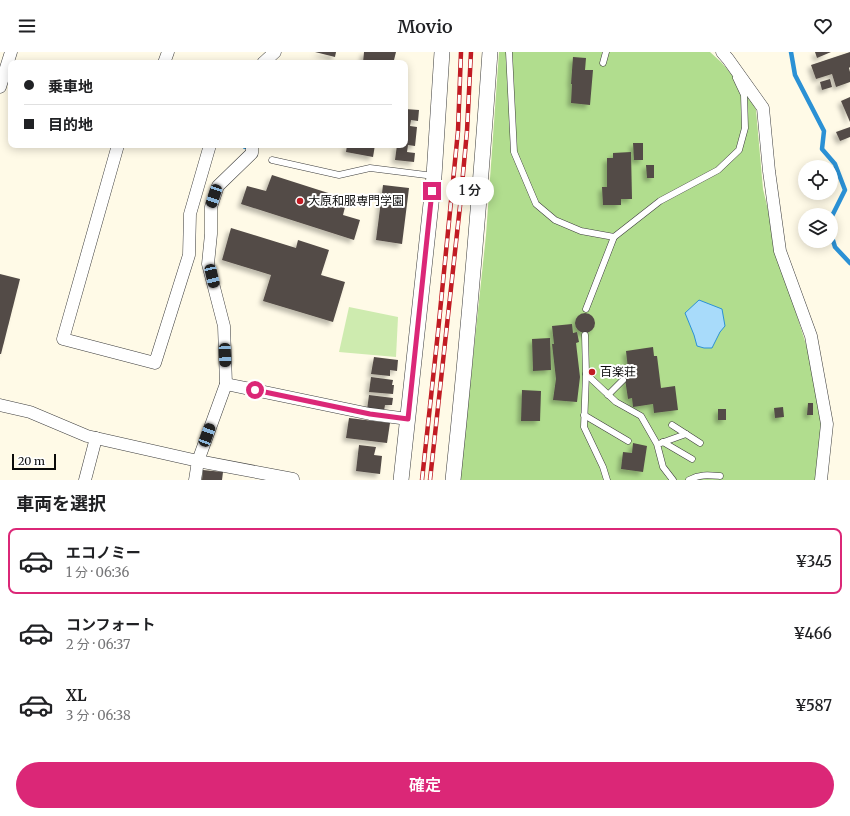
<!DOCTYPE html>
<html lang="ja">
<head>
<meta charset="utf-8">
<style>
	:root { --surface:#fff; --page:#f6f6f6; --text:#202124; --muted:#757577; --line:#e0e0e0; --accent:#db2777 }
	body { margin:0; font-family:Merriweather,"Noto Sans JP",serif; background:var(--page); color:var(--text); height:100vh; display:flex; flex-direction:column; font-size:15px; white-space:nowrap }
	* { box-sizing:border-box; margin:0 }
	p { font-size:13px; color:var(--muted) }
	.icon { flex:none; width:22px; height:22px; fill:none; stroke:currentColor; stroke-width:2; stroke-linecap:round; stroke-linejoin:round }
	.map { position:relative; height:428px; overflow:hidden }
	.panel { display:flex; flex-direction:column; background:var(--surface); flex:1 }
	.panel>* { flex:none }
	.guide { position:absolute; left:8px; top:8px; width:400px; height:88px; border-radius:8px; box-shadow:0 2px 10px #0003; display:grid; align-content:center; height:88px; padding:0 16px; background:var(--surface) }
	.tools { position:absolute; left:798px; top:108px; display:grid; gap:8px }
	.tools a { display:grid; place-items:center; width:40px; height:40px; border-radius:50%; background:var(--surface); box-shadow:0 2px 10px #0003; font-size:20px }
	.scale { position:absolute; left:12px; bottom:10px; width:44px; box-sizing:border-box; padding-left:4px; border:2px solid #0a0a0a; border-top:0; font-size:11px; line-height:14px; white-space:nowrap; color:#0a0a0a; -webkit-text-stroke:3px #fff; paint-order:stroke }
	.end { position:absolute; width:18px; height:18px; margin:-9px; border:5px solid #db2777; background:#fff; box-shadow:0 0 0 2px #fff }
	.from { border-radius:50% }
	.bubble { position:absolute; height:28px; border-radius:14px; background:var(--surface); box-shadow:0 2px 10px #0003; font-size:13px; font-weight:600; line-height:28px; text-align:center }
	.car { position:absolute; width:12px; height:24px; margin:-12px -6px; border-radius:5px; box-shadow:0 0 3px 1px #0007; background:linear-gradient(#222 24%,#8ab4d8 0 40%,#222 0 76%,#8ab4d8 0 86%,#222 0) }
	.guide b { display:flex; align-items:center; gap:14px; height:38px; font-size:15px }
	.guide b+b { border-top:1px solid var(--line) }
	.guide i { width:10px; height:10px; background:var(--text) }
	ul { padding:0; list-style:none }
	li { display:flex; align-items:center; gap:12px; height:66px; margin:0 8px 6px; padding:0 8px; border:2px solid transparent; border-radius:8px }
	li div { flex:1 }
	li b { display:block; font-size:15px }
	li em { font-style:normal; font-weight:600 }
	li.selected { border-color:var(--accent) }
	li>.icon { width:36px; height:36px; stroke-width:1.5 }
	h2 { padding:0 16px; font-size:18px; line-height:48px }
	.button { display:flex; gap:8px; margin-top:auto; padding:8px 16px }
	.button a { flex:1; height:46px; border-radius:24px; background:var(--accent); color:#fff; font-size:16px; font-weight:600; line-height:46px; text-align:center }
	header { display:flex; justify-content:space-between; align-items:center; height:52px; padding:0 16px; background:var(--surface); font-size:18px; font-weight:600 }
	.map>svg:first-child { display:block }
	.green { fill:#ceebaf }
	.forest { fill:#b1dd8e }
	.water { fill:#a8dbfa; stroke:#2b91d5 }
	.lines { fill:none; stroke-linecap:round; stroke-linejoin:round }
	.stream { stroke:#2b91d5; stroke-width:4.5 }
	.building { fill:#534b46; filter:url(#shadow) }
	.service-casing { stroke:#3d3d3d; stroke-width:7 }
	.minor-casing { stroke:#3d3d3d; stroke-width:13 }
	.tertiary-casing { stroke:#3d3d3d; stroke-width:16 }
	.service { stroke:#fff; stroke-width:6 }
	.minor { stroke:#fff; stroke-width:12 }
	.tertiary { stroke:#fff; stroke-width:15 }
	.rail-casing { stroke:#c11b23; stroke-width:4.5 }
	.rail { stroke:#fff; stroke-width:3; stroke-dasharray:9; stroke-linecap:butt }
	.route { stroke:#db2777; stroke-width:5 }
	.poi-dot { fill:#c11b23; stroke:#fff; stroke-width:1.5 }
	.labels { text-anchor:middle; stroke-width:4; stroke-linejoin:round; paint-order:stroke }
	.poi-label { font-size:12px; fill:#0a0a0a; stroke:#fff; text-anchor:start }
</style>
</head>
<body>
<header><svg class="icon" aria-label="menu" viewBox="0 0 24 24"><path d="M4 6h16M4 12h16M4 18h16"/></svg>Movio<svg class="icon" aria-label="heart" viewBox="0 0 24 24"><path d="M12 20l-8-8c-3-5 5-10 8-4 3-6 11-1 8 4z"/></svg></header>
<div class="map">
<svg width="850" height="428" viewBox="0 0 850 428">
	<defs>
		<filter id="shadow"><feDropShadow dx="-3.5" dy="3.5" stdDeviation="2" flood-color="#0004"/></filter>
	</defs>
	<rect width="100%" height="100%" fill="#fffae7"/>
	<polygon class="green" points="349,255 398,265 396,305 339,300"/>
	<polygon class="forest" points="499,0 710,0 721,10 750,43 756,58 763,137 782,216 815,321 822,362 820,393 815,428 460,428 486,183"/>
	<polygon class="water" points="699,248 722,257 725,274 720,280 712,296 704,296 697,294 694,283 685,261"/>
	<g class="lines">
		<g class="stream">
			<polyline points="791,0 795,23 824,79 822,97 835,112 845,138 831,166"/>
			<polyline points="245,93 245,95"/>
			<polyline points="831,182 835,195 850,211"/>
		</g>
	</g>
	<g class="building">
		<polygon points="315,0 336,0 335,5"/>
		<polygon points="364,0 396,0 394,8 390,8 390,11 363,11"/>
		<polygon points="815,0 831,0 817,6"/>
		<polygon points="850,0 850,15 849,16 850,20 850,30 836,35 832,22 816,27 811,13"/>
		<polygon points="573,5 586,6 585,18 593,18 590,53 571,51 572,32 571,32"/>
		<polygon points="830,27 832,35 822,38 820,30"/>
		<polygon points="850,45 850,70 841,49"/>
		<polygon points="405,57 419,58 418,69 411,68 410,74 417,75 415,94 408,93 407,100 415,101 414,110 395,108 397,93 405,93"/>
		<polygon points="850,75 850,85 840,89 836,80"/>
		<polygon points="633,91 643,91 643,108 634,108"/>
		<polygon points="347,93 375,93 373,105 346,100"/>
		<polygon points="631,100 632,147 621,147 621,153 603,153 602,135 607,135 607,106 613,106 613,101"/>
		<polygon points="646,113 654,113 654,126 647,126"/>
		<polygon points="272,123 347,147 343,163 360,168 354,188 241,152 247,134 266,139"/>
		<polygon points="383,133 409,136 402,192 376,188"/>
		<polygon points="231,176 296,196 298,188 329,198 321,223 345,230 333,270 263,249 271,223 222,208"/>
		<polygon points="0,222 20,227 1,302 0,302"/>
		<circle cx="585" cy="271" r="10"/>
		<polygon points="572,272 573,281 577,280 579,290 576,291 580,325 577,350 553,348 556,327 552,292 554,292 552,274"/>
		<polygon points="550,286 551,318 533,319 532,287"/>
		<polygon points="653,295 654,304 657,304 661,336 675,334 678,358 654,361 653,352 633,355 632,346 628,347 625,327 629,326 626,299"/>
		<polygon points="374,305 398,308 397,319 390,318 390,324 371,322"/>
		<polygon points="371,325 393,328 392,333 394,333 393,342 369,340"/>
		<polygon points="522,338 541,339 540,369 521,369"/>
		<polygon points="369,343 393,346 392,353 385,353 384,359 367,358"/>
		<polygon points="808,351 813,351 813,363 807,363"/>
		<polygon points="783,355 784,365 775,366 774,356"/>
		<rect x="718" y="357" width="8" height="11"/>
		<polygon points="349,366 390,371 387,391 346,386"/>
		<polygon points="633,391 647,394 643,420 621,417 623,400 632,401"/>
		<polygon points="359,393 376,395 374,403 382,404 380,422 356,419"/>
		<polygon points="203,418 223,420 222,428 202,428"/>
	</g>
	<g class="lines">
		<g class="service-casing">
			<g id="service">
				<polyline points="509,0 514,100 536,152 555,168 581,179 614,185"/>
				<polyline points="603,11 606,0"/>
				<polyline points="272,108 339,123 370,116 434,124"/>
				<polyline points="586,257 614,185 660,149 718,118 739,98 745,76 744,43 736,26"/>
				<polyline points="585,283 586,322 584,375 603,415 607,428"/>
				<polyline points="586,322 616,350 641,364 657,392 663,415 673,428"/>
				<polyline points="608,343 623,328"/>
				<polyline points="584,363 628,389"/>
				<polyline points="672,373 700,391"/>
				<polyline points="663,390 692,407"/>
				<polyline points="661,391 686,382"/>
				<path d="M689,428C700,422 708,423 720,424"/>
			</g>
		</g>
		<g class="minor-casing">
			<g id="minor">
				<polyline points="722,0 728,7 763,56 769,119 780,199 811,284 827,372 821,428"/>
				<polyline points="164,11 168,0"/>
				<polyline points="263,11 275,0"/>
				<polyline points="0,35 11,0"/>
				<polyline points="118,93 63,287 155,311 189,203 190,162 210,93"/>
				<polyline points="226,332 370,362 408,367"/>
				<polyline points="0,353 30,360 87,384 198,409 293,427"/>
				<polyline points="85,428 96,386"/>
				<polyline points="195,428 198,409 226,332 224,274 208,212 211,182 211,155 218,134 252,101 252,93"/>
			</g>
		</g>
		<g class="tertiary-casing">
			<g id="tertiary">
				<polyline points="401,428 434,124 442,0"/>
				<path d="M453,428C468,286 480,143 490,0"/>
			</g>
		</g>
		<use href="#service" class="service"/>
		<use href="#minor" class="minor"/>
		<use href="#tertiary" class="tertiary"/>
		<g class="rail-casing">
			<g id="rail">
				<polyline points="422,428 438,280 458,79 461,0"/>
				<polyline points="430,428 460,154 467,79 471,0"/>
			</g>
		</g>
		<use href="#rail" class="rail"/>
	</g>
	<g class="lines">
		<polyline class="route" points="255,338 370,362 408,367 432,139"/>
	</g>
	<g class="poi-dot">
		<circle cx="300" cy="149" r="4"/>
		<circle cx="592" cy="320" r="4"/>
	</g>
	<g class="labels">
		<g class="poi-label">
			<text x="308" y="153">大原和服専門学園</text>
			<text x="600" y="324">百楽荘</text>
		</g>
	</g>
</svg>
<div class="tools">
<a><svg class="icon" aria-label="locate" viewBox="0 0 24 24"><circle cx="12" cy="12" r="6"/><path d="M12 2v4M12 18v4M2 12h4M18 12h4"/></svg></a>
<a><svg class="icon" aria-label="layers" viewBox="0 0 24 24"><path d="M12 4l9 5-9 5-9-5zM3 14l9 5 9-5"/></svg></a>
</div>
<div class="scale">20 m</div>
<i class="end from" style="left:255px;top:338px"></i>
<i class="end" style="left:432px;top:139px"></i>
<div class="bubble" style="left:446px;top:125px;width:48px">1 分</div>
<i class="car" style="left:214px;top:144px;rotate:198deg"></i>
<i class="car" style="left:212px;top:224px;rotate:167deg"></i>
<i class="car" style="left:225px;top:303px;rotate:178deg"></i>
<i class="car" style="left:207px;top:383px;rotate:20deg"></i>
<div class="guide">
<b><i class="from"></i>乗車地</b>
<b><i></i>目的地</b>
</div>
</div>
<section class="panel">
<h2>車両を選択</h2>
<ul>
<li class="selected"><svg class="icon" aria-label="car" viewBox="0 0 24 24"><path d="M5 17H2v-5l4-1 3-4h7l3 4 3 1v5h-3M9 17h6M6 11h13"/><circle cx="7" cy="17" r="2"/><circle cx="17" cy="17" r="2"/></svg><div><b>エコノミー</b><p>1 分 · 06:36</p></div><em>¥345</em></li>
<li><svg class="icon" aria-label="car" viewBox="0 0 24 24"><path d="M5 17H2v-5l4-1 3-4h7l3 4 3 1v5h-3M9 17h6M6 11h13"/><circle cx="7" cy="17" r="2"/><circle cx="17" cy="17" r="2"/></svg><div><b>コンフォート</b><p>2 分 · 06:37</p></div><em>¥466</em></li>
<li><svg class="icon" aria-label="car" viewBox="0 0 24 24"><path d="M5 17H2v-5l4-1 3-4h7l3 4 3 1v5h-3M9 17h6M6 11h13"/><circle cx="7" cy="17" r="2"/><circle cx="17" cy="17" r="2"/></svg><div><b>XL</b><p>3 分 · 06:38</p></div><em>¥587</em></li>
</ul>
<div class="button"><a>確定</a></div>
</section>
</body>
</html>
